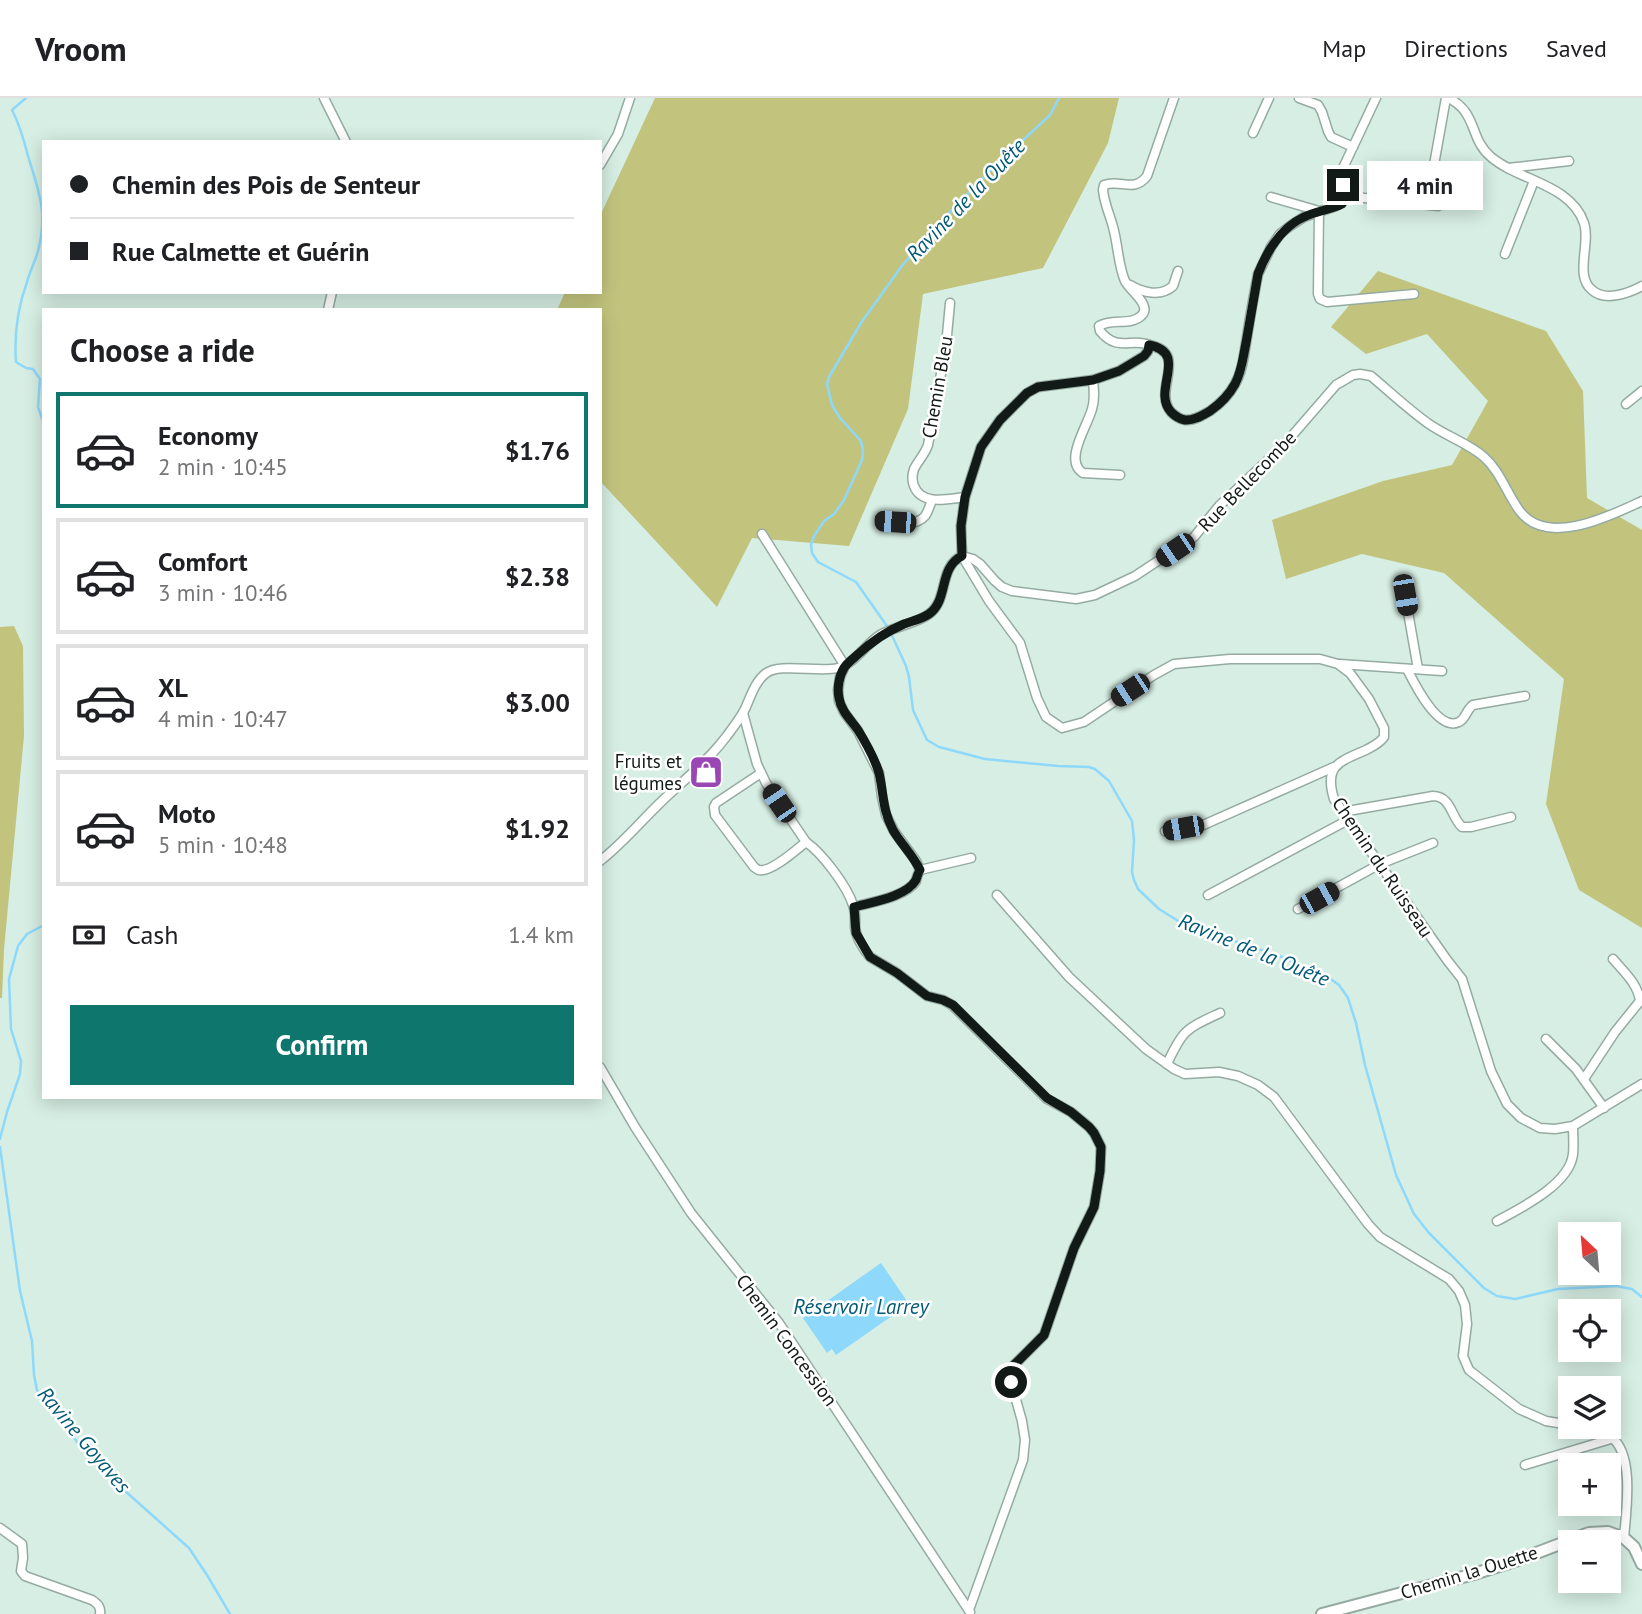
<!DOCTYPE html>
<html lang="en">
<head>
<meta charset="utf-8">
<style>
	:root { --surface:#fff; --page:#f6f6f6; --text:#202124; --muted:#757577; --line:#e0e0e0; --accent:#0f766e }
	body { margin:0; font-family:"PT Sans",sans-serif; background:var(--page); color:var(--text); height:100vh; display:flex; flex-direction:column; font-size:26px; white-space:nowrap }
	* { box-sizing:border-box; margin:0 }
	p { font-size:23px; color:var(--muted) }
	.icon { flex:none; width:38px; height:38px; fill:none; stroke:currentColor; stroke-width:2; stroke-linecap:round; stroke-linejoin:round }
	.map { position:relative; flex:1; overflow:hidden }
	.sheet { position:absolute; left:42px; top:210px; width:560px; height:791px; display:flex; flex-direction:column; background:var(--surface); border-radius:0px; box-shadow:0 4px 18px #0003 }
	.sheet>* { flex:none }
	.top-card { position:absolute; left:42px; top:42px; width:560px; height:154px; border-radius:0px; box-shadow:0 4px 18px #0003; display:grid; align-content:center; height:154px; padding:0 28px; background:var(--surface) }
	.needle { width:46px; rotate:334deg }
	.fabs { position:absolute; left:1558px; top:1124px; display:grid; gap:14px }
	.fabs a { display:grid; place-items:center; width:63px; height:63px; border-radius:0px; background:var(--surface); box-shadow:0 4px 18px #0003; font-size:35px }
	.end { position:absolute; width:32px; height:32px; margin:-16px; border:9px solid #121a17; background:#fff; box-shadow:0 0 0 4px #fff }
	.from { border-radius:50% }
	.bubble { position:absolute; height:49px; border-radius:0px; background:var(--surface); box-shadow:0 4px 18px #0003; font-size:23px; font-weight:700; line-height:49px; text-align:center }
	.car { position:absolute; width:21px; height:42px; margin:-21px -10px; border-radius:9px; box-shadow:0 0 5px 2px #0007; background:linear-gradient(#222 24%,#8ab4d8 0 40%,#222 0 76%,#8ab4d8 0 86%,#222 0) }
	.top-card b { display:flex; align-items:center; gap:24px; height:66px; font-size:26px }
	.top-card b+b { border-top:2px solid var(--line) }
	.top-card i { width:18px; height:18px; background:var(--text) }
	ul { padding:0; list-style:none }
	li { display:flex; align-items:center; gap:21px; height:116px; margin:0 14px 10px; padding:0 14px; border:4px solid var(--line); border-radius:0px }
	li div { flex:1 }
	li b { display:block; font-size:26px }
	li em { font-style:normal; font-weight:700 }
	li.selected { border-color:var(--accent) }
	li>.icon { width:63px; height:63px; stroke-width:1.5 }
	h2 { padding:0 28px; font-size:32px; line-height:84px }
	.pay { display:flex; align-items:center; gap:18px; height:77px; padding:0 28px; font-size:26px }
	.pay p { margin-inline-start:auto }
	.primary-button { display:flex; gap:14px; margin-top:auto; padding:14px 28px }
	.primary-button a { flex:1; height:80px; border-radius:0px; background:var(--accent); color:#fff; font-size:28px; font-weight:700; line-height:80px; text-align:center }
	header { display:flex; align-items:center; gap:42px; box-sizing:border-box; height:98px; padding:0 35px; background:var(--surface); border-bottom:2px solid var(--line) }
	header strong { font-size:33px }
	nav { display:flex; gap:38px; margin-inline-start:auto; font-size:24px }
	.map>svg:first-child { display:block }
	.green { fill:#c2c47d }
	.water { fill:#8ed9fb }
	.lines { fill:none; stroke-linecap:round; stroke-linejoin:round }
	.stream { stroke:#8ed9fb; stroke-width:2.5 }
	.street-casing { stroke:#95aba2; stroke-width:11 }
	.secondary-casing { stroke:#95aba2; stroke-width:14 }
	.street { stroke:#fff; stroke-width:8 }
	.secondary { stroke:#fff; stroke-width:10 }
	.route { stroke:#121a17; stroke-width:9 }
	.labels { text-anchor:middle; stroke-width:5; stroke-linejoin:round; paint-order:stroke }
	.street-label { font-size:19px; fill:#121a17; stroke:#fff }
	.poi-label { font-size:19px; fill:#121a17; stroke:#fff; text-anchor:end }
	.water-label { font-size:21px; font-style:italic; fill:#035a76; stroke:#fff }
</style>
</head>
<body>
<header>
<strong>Vroom</strong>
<nav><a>Map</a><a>Directions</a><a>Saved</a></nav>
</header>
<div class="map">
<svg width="1642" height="1516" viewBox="0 0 1642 1516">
	<rect width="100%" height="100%" fill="#d6eee4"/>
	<g class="green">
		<polygon points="655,0 1119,0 1108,45 1043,170 923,196 908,311 849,448 752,440 717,509 600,383 600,212 557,212 565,194 600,194 600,118"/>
		<polygon points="1378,173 1546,233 1583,293 1587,400 1642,432 1642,830 1579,792 1546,706 1564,581 1444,475 1362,456 1286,481 1272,422 1383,383 1452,367 1488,303 1427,236 1366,256 1331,229"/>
		<polygon points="14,528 23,548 24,638 4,851 2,900 0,900 0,529"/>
	</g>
	<polygon class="water" points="881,1165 909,1206 836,1257 832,1251 827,1255 803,1220"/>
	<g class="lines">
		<g class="stream">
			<path d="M26,0L12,12C20,27 24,42 28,58C39,94 48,115 38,153C35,164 30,173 27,184C18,209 14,237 16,264L26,270L33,271L40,281L38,309L44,326"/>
			<polyline points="1059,0 1050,17 992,71 949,115 901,169 861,225 829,279 827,286 832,307 840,320 861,343 863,353 862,362 844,402 834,416 824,423 814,438 811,447 812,455 818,464 856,484 889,531 906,568 909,579 913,612 927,642 939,649 985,661 1058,668 1089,669 1095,671 1109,683 1132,723 1134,742 1132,774 1134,782 1138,791 1159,811 1183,826 1285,860 1325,877 1339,887 1348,900 1356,925 1365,967 1396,1077 1414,1116 1429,1135 1484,1190 1497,1198 1515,1201 1558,1191 1616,1188 1632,1191 1642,1199"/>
			<polyline points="0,1041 7,1014 20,976 21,963 11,931 9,881 18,848 27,836 44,827"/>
			<polyline points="0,1049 20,1193 32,1243 34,1277 37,1292 78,1345 115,1384 189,1450 207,1477 230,1516"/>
		</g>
		<g class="street-casing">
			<g id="street">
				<polyline points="324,0 346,44"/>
				<path d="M1174,0L1147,78C1134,95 1121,81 1104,87L1103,92C1104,105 1110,117 1113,129C1118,146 1118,167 1125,183C1130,193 1153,208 1141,218C1130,228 1112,220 1099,228L1100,233C1118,255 1132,239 1149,247L1148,253L1144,258L1119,273L1093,282L1038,289L1027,295L1000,322L981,349L965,399L961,428L962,458L989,503L1020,545L1037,600L1046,619L1062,630L1084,624L1154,577L1174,566L1230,561H1320L1338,566L1350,575L1369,601L1384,630V639C1379,646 1373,648 1366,652C1338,664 1324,668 1334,701L1447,862L1462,881L1491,973L1507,1006L1521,1020L1540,1030L1555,1031L1573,1028L1642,986"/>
				<polyline points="1299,0 1318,7 1322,14 1328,33 1331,39 1353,49"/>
				<path d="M1448,0C1478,14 1469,41 1491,59C1519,83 1571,86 1584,125C1591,145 1574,178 1592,192C1605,204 1629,195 1642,188"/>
				<polyline points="1253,35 1269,0"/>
				<polyline points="600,67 618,36 630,0"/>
				<polyline points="1508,70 1569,63"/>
				<polyline points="1432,78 1446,0"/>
				<polyline points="1346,98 1438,108"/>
				<polyline points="1271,99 1319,113 1318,196 1320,201 1327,204 1414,196"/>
				<polyline points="1505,156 1534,83"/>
				<path d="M1130,187C1143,195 1161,199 1173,188L1178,173"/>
				<path d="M950,205L946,248L928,347C925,356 918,363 914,371C912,377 912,383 914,388C922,408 948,401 965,399"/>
				<polyline points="328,212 332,194"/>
				<path d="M1149,247C1190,255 1152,292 1171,314C1174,317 1180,321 1185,322C1194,323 1203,317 1210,313C1220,306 1229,297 1235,286C1243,272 1244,255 1247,239C1250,218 1254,197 1258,176L1271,149L1280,136L1290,128L1304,119L1336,108L1345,102L1346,98L1342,79L1343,70L1376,0"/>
				<path d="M1093,282C1094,292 1095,302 1092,311C1088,327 1063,363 1083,375L1120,377"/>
				<polyline points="1626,306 1642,293"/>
				<path d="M880,422C893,424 915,430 925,418C928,414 930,407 932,402"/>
				<path d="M762,436L845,568L840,579L838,592L839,603L844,614L858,633L879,675L882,699L886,717L894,733L916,763L920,772C919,772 916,782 916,783C906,799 871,804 854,809"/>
				<polyline points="1405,497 1418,571"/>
				<polyline points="1340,566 1442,573"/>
				<path d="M1407,571C1414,585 1438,634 1459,624C1466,621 1466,612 1473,607L1525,598"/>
				<path d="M743,615L757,666L766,685L806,744C822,755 847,788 853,807C856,814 855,821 855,829C856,839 863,851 870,859L897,875L927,898L943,902L952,907L1047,1001L1071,1014L1089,1029L1094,1035L1101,1049L1100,1073L1094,1109L1074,1150L1044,1237L1014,1267L1011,1274V1284L1022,1323L1025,1342L1023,1362L969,1512"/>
				<path d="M761,675L716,705L714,709L715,717L754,769C756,770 757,772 759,772C771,775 797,751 806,744"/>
				<path d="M1342,714L1433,698C1451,698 1451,719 1462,729H1471L1511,719"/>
				<polyline points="1165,733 1183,730 1192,732 1334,669"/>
				<path d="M600,763C623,745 641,723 662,703C684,682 707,664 726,639C732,631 739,622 744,613C750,601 754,585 765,576C778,564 819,575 838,570C854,566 866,546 880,537C893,529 918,525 929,516C949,502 938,469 962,458L973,461L980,466L995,483L1002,489L1012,493L1076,501L1095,497L1135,478L1194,439L1219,408L1284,347L1336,287L1353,277L1360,276L1371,278C1390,294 1409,312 1429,326C1446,338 1468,345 1484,359C1500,373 1506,394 1519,412C1546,450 1610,418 1642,403"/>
				<polyline points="920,772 971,760"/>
				<polyline points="997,797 1069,879 1146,951 1174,971 1185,976 1219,974 1238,978 1258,987 1274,999 1368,1126 1380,1139 1449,1181 1459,1193 1465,1207 1467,1226 1463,1258 1469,1272 1519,1311 1546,1323 1570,1327"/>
				<polyline points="1208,797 1348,722"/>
				<polyline points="1298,811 1380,766 1433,745"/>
				<polyline points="1546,941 1576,971 1604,1010"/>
				<path d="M1167,966C1183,931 1186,931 1220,915"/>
				<polyline points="600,969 635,1029 691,1115 779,1225 970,1514"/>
				<path d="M1584,981L1615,934L1640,903C1638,886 1624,874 1613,861"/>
				<path d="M1497,1123C1521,1110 1570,1086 1573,1056C1574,1047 1573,1037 1573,1028"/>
				<path d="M1574,1328C1587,1330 1601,1331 1611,1339C1635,1356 1626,1414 1624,1440"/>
				<polyline points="1525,1367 1614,1340"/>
				<path d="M0,1430L22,1446L23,1460L21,1473L25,1478L92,1502C98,1506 101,1509 100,1516"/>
			</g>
		</g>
		<g class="secondary-casing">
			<polyline id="secondary" points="1322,1516 1474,1476 1518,1462 1589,1435 1608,1434 1624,1440 1634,1449 1642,1466"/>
		</g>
		<use href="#street" class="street"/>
		<use href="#secondary" class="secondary"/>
	</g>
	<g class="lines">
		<path class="route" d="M1011,1284V1274L1014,1267L1044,1237L1074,1150L1094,1109L1100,1073L1101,1049L1094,1035L1089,1029L1071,1014L1047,1000L953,907L943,902L927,898L897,875L870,859L856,835L854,809C872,804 906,799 916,782C916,782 919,772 920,772C913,757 901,746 893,732C882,711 884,696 879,675C875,661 866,645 858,632C851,622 841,613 839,600C837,590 839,578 844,570C847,565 852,562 856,558C871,544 885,534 904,526C912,523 922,521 929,516C949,502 938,470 962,458L961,428L965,399L981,349L1000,322L1027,295L1038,289L1093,282L1119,273L1144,258L1148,253L1149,247C1190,255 1151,292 1171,314C1174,317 1180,321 1185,322C1194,323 1203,317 1210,313C1220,306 1229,297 1235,286C1242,273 1243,259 1246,245C1250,222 1254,199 1258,176C1267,153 1280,130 1304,119C1316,113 1330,112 1342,106L1346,98L1343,87"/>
	</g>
	<defs>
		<g id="shop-square" transform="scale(1.75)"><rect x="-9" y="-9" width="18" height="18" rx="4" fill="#9a46b4" stroke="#fff"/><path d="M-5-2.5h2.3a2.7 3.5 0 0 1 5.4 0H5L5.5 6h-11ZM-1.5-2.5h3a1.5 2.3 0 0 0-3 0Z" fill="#fff"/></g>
	</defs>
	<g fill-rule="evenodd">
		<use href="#shop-square" x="706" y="674"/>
	</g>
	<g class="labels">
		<g class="street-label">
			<text transform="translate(937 289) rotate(-80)" y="7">Chemin Bleu</text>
			<text transform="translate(1247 383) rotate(-46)" y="7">Rue Bellecombe</text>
			<text transform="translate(1383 769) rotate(56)" y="7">Chemin du Ruisseau</text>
			<text transform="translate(787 1242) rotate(54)" y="7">Chemin Concession</text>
			<text transform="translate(1469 1474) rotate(-17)" y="7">Chemin la Ouette</text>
		</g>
		<g class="poi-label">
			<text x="682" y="670">Fruits et<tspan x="682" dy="22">légumes</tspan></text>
		</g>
		<g class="water-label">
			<text transform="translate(966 102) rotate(-46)" y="7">Ravine de la Ouête</text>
			<text transform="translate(1254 852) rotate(22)" y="7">Ravine de la Ouête</text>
			<text x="861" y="1216">Réservoir Larrey</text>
			<text transform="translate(84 1342) rotate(50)" y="7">Ravine Goyaves</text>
		</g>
	</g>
</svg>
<div class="fabs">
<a><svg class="needle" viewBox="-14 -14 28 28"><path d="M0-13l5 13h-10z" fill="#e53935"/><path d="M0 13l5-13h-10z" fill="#757577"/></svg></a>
<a><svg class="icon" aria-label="locate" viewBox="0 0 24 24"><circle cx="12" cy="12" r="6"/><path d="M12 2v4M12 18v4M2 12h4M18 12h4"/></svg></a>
<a><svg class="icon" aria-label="layers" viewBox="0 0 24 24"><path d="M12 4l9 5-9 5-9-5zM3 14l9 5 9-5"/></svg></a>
<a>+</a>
<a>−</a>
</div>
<i class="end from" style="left:1011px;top:1284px"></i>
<i class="end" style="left:1343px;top:87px"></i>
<div class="bubble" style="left:1367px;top:63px;width:116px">4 min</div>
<i class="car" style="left:895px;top:424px;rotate:274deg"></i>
<i class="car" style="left:1175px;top:452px;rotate:236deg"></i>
<i class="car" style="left:1405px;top:497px;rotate:170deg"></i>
<i class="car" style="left:1130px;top:592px;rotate:237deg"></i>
<i class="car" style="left:779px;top:705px;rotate:326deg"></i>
<i class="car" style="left:1183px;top:730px;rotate:260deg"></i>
<i class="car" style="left:1319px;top:800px;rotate:61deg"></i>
<div class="top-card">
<b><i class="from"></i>Chemin des Pois de Senteur</b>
<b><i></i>Rue Calmette et Guérin</b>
</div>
<section class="sheet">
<h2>Choose a ride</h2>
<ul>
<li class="selected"><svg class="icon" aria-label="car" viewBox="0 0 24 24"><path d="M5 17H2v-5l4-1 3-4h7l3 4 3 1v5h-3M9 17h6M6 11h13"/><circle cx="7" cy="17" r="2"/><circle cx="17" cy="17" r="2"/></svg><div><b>Economy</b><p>2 min · 10:45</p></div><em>$1.76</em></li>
<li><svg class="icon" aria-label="car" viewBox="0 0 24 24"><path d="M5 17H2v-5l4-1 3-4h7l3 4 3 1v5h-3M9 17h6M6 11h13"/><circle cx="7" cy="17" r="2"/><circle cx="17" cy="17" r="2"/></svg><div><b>Comfort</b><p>3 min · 10:46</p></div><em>$2.38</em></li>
<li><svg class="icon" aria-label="car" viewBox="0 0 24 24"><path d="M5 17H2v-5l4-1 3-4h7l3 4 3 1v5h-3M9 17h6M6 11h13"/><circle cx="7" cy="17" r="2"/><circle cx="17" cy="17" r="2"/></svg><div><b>XL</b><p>4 min · 10:47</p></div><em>$3.00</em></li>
<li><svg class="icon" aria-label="car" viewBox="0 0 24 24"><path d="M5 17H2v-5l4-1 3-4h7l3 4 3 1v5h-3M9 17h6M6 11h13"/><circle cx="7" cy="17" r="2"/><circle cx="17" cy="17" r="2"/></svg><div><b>Moto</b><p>5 min · 10:48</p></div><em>$1.92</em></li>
</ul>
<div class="pay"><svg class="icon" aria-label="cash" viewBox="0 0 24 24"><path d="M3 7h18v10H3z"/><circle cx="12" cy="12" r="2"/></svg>Cash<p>1.4 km</p></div>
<div class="primary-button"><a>Confirm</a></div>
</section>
</div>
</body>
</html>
